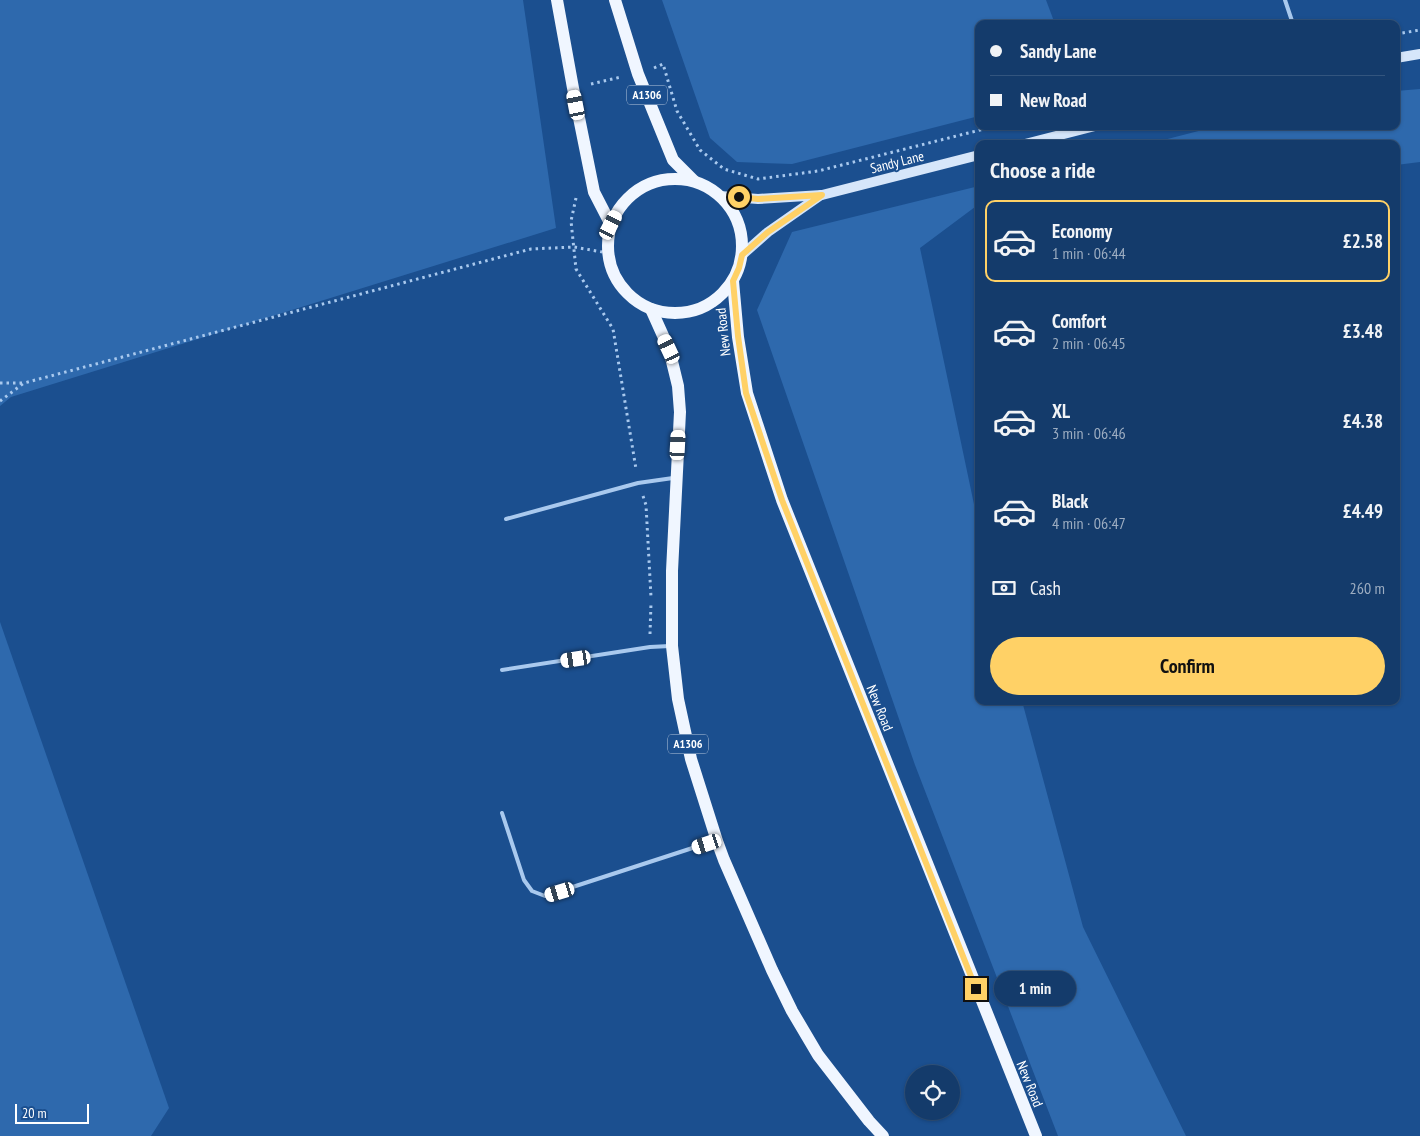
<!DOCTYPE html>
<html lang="en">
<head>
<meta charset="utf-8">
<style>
	:root { --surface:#143b6b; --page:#214673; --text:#f1f3f6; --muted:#9dadc1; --line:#33557e; --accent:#ffd166 }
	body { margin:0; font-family:"PT Sans Narrow",sans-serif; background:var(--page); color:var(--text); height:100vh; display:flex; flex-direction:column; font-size:19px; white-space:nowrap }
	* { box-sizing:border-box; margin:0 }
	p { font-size:16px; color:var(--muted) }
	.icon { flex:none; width:28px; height:28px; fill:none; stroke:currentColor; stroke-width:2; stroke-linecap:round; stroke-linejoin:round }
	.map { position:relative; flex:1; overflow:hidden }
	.panel { position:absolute; left:975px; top:140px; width:425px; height:565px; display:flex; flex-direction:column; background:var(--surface); border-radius:10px; box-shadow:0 1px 4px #0004,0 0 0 1px var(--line) }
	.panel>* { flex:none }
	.top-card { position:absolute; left:975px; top:20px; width:425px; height:110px; border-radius:10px; box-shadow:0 1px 4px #0004,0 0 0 1px var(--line); display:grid; align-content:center; height:110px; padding:0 15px; background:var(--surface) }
	.fabs { position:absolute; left:905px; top:1065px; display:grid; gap:10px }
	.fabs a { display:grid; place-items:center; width:55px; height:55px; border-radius:50%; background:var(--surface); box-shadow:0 1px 4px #0004,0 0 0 1px var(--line); font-size:25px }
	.scale { position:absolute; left:15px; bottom:12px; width:74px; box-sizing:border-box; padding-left:5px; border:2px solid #fff; border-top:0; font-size:14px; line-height:18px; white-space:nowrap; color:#fff; -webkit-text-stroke:4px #1b4f8f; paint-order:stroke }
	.end { position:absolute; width:22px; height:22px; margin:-11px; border:6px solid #ffd166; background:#111; box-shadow:0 0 0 2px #111 }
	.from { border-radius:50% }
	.bubble { position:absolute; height:35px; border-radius:18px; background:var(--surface); box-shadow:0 1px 4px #0004,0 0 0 1px var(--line); font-size:16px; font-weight:700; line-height:35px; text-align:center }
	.car { position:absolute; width:15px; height:30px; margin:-15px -8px; border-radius:6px; box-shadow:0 0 4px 1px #0007; background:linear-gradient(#fff 24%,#345 0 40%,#fff 0 76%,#345 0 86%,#fff 0) }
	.top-card b { display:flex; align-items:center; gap:18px; height:48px; font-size:19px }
	.top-card b+b { border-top:1px solid var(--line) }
	.top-card i { width:12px; height:12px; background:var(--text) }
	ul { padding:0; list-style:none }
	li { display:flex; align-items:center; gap:15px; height:82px; margin:0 10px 8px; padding:0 5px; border:2px solid transparent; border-radius:10px }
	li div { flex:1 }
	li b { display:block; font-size:19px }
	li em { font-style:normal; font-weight:700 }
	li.on { border-color:var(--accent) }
	li>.icon { width:45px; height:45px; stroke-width:1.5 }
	h2 { padding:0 15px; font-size:22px; line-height:60px }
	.pay { display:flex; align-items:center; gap:12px; height:55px; padding:0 15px; font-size:19px }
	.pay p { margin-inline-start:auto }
	.action { display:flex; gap:10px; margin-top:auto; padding:10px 15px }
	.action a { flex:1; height:58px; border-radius:30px; background:var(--accent); color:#111; font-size:20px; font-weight:700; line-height:58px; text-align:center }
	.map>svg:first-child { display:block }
	.green { fill:#2e69ad }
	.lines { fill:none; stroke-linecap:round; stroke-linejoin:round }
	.path { stroke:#a9c9ee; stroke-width:3; stroke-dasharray:2.5 4; stroke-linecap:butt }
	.lane { stroke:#a9c9ee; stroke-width:4 }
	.secondary { stroke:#d6e6fa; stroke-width:10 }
	.primary { stroke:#f0f6ff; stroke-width:12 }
	.route { stroke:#ffd166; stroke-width:6 }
	.labels { text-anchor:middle; stroke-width:4; stroke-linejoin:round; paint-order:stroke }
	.shield { fill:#1b4f8f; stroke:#bbcadd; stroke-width:1 }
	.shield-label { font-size:12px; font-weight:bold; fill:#fff }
	.street-label { font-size:14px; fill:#fff; stroke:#1b4f8f }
</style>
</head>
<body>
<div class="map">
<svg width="1420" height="1136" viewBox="0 0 1420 1136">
	<rect width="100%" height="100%" fill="#1b4f8f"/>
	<g class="green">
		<polygon points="0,0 523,0 556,228 11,397 0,406"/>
		<polygon points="662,0 1046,0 1055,24 979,24 979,116 792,164 737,162 710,138"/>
		<polygon points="1420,89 1420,162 1396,165 1396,144 1148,144 1218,126 1396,126 1396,91"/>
		<polygon points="979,186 979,204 920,248 979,528 979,701 1022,701 1083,927 1186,1136 1058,1136 915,765 757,310 792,232"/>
		<polygon points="0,622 169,1108 151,1136 0,1136"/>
	</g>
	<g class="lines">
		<g class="path">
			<polyline points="1396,34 1420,30"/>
			<polyline points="654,68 663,64 677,111 700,150 724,169 758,179 818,171 996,126"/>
			<polyline points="591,84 621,77"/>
			<polyline points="576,198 571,221 576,269 613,329 636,469"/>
			<polyline points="0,383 23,383"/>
			<polyline points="0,401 24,383 531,249 574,247 608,253"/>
			<polyline points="643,496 646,505 651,597"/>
			<polyline points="650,634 651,603"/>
		</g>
		<g class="lane">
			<polyline points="1285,0 1293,24"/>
			<polyline points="506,519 638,483 673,478"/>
			<polyline points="502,670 650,647 670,646"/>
			<polyline points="502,813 524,880 532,891 545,896 714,841"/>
		</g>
		<g class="secondary">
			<polyline points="1396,58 1420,54"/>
			<polyline points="1025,144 1095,126"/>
			<polyline points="720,196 758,199 822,195 979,155"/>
			<polyline points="742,255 768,232 821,195"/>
		</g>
		<g class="primary">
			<polyline points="557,0 573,88 594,192 611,225"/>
			<polyline points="615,0 638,74 673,160 694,181"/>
			<circle cx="675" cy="246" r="67"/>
			<polyline points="733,281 738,337 747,393 782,500 1036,1136"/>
			<polyline points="651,309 669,349 678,386 680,412 672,571 672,646 678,699 691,759 717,841 724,860 772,970 792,1011 818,1055 869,1121 883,1136"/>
		</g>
	</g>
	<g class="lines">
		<polyline class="route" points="739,197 758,199 822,195 768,232 742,255 739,268 733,281 738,336 746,393 782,500 976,989"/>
	</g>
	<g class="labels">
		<g class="shield">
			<rect x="627" y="85.5" width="40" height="19" rx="4"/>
			<rect x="668" y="734.5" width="40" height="19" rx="4"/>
		</g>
		<g class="shield-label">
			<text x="647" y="99">A1306</text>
			<text x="688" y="748">A1306</text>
		</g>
		<g class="street-label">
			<text transform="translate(897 162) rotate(-14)" y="5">Sandy Lane</text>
			<text transform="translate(723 332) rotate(-96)" y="5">New Road</text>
			<text transform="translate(880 708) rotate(68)" y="5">New Road</text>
			<text transform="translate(1030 1084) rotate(68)" y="5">New Road</text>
		</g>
	</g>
</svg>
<div class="fabs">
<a><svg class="icon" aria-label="locate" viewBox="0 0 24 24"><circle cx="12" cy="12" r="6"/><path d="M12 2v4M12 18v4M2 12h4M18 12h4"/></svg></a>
</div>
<div class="scale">20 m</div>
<i class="end from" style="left:739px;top:197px"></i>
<i class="end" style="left:976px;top:989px"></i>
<div class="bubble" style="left:994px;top:971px;width:82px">1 min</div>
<i class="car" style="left:576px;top:105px;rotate:349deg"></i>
<i class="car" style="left:611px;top:225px;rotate:27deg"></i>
<i class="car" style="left:669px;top:349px;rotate:335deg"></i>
<i class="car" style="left:678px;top:445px;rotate:3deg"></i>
<i class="car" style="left:576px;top:659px;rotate:261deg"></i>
<i class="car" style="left:707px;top:844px;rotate:252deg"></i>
<i class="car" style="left:560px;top:892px;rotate:253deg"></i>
<div class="top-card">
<b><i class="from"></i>Sandy Lane</b>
<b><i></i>New Road</b>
</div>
<section class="panel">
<h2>Choose a ride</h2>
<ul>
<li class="on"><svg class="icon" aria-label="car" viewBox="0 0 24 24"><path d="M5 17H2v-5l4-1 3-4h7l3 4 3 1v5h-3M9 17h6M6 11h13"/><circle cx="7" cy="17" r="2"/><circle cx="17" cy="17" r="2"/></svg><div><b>Economy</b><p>1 min · 06:44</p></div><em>£2.58</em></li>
<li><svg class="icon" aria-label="car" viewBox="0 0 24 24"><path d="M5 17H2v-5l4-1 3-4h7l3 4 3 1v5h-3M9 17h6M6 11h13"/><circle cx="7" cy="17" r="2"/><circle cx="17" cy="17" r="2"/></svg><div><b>Comfort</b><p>2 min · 06:45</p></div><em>£3.48</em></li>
<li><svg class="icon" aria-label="car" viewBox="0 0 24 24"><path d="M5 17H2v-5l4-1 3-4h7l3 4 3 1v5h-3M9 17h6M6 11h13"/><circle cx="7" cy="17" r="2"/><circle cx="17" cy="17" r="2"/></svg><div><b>XL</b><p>3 min · 06:46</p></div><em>£4.38</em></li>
<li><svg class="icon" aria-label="car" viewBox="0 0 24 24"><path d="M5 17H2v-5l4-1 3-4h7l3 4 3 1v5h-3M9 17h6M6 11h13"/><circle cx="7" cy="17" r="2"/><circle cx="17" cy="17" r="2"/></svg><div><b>Black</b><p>4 min · 06:47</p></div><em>£4.49</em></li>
</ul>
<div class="pay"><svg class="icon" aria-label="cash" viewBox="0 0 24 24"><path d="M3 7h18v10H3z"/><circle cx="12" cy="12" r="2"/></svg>Cash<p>260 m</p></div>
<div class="action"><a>Confirm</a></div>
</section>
</div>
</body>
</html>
